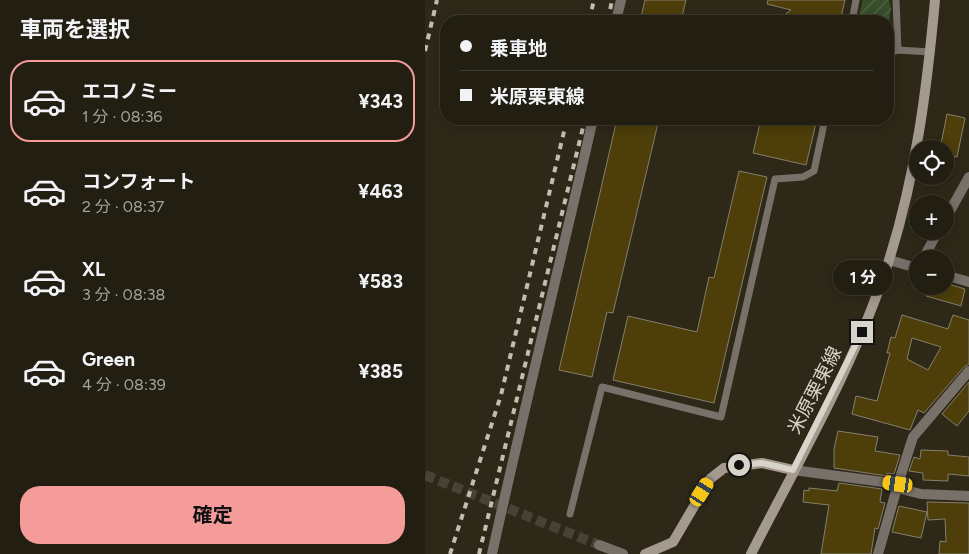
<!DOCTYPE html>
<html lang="ja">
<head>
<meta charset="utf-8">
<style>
	:root { --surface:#221e12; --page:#2e2b20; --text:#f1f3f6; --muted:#a2a29f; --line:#3f3c32; --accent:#f59b9a }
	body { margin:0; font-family:Figtree,"Noto Sans JP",sans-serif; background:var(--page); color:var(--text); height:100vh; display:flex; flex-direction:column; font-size:19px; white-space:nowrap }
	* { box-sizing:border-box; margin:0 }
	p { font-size:16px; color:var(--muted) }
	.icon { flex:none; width:28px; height:28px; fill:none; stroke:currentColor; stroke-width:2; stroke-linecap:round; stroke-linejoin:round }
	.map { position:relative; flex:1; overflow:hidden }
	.panel { display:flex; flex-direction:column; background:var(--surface); width:425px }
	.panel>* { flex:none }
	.guide { position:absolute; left:15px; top:15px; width:454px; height:110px; border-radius:20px; box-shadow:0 2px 12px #0003,0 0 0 1px var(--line); display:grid; align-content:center; height:110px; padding:0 20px; background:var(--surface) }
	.controls { position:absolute; left:484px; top:140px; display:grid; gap:10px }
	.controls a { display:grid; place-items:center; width:45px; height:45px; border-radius:50%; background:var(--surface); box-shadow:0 2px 12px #0003,0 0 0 1px var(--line); font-size:25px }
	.end { position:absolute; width:22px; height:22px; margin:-11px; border:6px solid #d7d4ca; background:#111; box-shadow:0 0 0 2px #111 }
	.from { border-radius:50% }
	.bubble { position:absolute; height:35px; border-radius:18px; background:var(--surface); box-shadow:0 2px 12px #0003,0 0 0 1px var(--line); font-size:16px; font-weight:700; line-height:35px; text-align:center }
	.car { position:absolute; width:15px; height:30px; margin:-15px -8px; border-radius:6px; box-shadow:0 0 4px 1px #0007; background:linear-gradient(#f5c518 24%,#345 0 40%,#f5c518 0 76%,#345 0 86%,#f5c518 0) }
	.guide b { display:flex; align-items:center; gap:18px; height:48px; font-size:19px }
	.guide b+b { border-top:1px solid var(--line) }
	.guide i { width:12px; height:12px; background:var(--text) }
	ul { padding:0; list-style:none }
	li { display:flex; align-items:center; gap:15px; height:82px; margin:0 10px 8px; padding:0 10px; border:2px solid transparent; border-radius:20px }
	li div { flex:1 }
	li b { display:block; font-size:19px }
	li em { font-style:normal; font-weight:700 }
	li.current { border-color:var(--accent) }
	li>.icon { width:45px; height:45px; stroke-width:1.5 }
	h2 { padding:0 20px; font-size:22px; line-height:60px }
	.cta { display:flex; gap:10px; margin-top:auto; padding:10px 20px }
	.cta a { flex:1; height:58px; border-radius:20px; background:var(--accent); color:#111; font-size:20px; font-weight:700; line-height:58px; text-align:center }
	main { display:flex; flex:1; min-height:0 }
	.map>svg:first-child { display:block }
	.garden { fill:url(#garden-furrows) }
	.building { fill:#4d3e0a; stroke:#857f6c; fill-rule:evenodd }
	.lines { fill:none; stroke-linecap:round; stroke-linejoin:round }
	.street-tunnel { stroke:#474233; stroke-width:10; stroke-dasharray:10 5; stroke-linecap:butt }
	.lane { stroke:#78716a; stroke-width:7 }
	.street { stroke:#78716a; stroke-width:10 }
	.secondary { stroke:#a59a90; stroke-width:10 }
	.rail { stroke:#c0bdb2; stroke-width:4; stroke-dasharray:6 6; stroke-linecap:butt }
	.route { stroke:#d7d4ca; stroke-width:6 }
	.labels { text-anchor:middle; stroke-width:4; stroke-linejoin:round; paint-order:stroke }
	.street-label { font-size:19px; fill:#d7d4ca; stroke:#2e2818 }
</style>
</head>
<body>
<main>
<section class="panel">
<h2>車両を選択</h2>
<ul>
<li class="current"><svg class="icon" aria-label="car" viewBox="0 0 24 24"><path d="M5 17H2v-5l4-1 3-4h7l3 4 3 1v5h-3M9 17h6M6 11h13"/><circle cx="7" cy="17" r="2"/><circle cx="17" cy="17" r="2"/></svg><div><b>エコノミー</b><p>1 分 · 08:36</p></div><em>¥343</em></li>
<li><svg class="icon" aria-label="car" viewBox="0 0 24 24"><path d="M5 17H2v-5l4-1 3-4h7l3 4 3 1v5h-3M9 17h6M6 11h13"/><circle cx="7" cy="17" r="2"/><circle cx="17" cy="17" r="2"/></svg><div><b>コンフォート</b><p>2 分 · 08:37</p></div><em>¥463</em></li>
<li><svg class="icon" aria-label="car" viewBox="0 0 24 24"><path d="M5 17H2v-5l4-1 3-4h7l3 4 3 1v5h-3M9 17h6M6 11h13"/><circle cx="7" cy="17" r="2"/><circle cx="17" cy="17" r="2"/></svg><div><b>XL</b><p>3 分 · 08:38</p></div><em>¥583</em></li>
<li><svg class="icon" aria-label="car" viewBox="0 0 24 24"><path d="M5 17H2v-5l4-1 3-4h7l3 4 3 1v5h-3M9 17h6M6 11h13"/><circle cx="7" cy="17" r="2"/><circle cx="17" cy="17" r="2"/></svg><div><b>Green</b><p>4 分 · 08:39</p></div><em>¥385</em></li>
</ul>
<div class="cta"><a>確定</a></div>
</section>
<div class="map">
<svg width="544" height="554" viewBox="0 0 544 554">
	<defs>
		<pattern id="garden-furrows" width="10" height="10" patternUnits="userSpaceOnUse" patternTransform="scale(1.25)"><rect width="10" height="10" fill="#374e2b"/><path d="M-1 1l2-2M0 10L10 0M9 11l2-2" fill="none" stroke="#536748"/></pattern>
	</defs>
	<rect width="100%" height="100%" fill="#2e2818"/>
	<polygon class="garden" points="438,0 464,0 466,8 463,27 462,21 432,21"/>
	<g class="building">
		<polygon points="220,0 261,0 256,21 215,21"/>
		<polygon points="343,0 420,0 415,21 351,21 366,10 342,4"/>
		<polygon points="522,114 540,118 532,157 520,155 520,149 515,149"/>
		<polygon points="192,119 234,119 188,313 182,312 167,377 134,370"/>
		<polygon points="336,119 392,119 381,165 328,153"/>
		<polygon points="314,171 342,177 289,403 188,380 203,316 272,332 284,277 289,278"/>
		<polygon points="520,283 540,289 536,306 501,296 504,286 520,286"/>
		<path d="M477,315L523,329L528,315L544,320V364L539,367L499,413L493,410L485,430L427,414L431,396L452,401L465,353H462L466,337L470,338ZM487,338L516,347L503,370L482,359Z"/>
		<polygon points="544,382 544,411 532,426 517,414"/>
		<polygon points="413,431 453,437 450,451 475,455 469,474 462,473 462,476 409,468 409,449"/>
		<polygon points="496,450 523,451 523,455 544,457 544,476 523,474 523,481 498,480 498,473 484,471 489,457 495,459"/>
		<polygon points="414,483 457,489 455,502 460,503 453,529 450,528 446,554 396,554 404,505 378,502 379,490 384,491 384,488 412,491"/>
		<polygon points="502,502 544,503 544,554 514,554 515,541 521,542 520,519 503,520"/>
		<polygon points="474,506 502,512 496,538 467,532"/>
	</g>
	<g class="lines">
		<polyline class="street-tunnel" points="0,475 174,545"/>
		<g class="lane">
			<polyline points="471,0 473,50"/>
			<polyline points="427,21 431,0"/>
			<polyline points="462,54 473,50 505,52"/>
			<polyline points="145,514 177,387 296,417 350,179 378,177 389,171 400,119"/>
		</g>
		<g class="street">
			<polyline points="191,21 196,0"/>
			<polyline points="520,220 544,177"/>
			<polyline points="498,259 513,231"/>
			<polyline points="464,260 492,268"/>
			<polyline points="520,275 544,282"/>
			<polyline points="368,470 473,484 488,437 544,371"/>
			<polyline points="472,488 496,494 544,496"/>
			<polyline points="174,545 198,554"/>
			<path d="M67,554C99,408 135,264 168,119"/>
			<polyline points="453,554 473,484"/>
		</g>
		<g class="secondary">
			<polyline points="220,554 248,542 285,479 299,468 337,463 368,470"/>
			<path d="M326,554C375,458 431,363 464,260C491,175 502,88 510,0"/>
		</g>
		<g class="rail">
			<polyline points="164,21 169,0"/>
			<polyline points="183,21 187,0"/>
			<polyline points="0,51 12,0"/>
			<polyline points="25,554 76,395 142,119"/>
			<polyline points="54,554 160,119"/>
		</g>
	</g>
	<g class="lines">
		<polyline class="route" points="314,465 337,463 368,470 437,332"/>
	</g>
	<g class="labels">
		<g class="street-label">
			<text transform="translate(389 390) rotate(-63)" y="7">米原栗東線</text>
		</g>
	</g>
</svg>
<div class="controls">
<a><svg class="icon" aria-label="locate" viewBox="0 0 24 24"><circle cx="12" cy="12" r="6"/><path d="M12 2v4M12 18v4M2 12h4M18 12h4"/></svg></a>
<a>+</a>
<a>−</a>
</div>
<i class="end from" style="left:314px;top:465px"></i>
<i class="end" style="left:437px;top:332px"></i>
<div class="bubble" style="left:408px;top:260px;width:60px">1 分</div>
<i class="car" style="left:473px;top:484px;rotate:278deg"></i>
<i class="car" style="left:277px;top:492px;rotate:32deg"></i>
<div class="guide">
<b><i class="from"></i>乗車地</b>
<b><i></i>米原栗東線</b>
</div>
</div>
</main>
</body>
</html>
